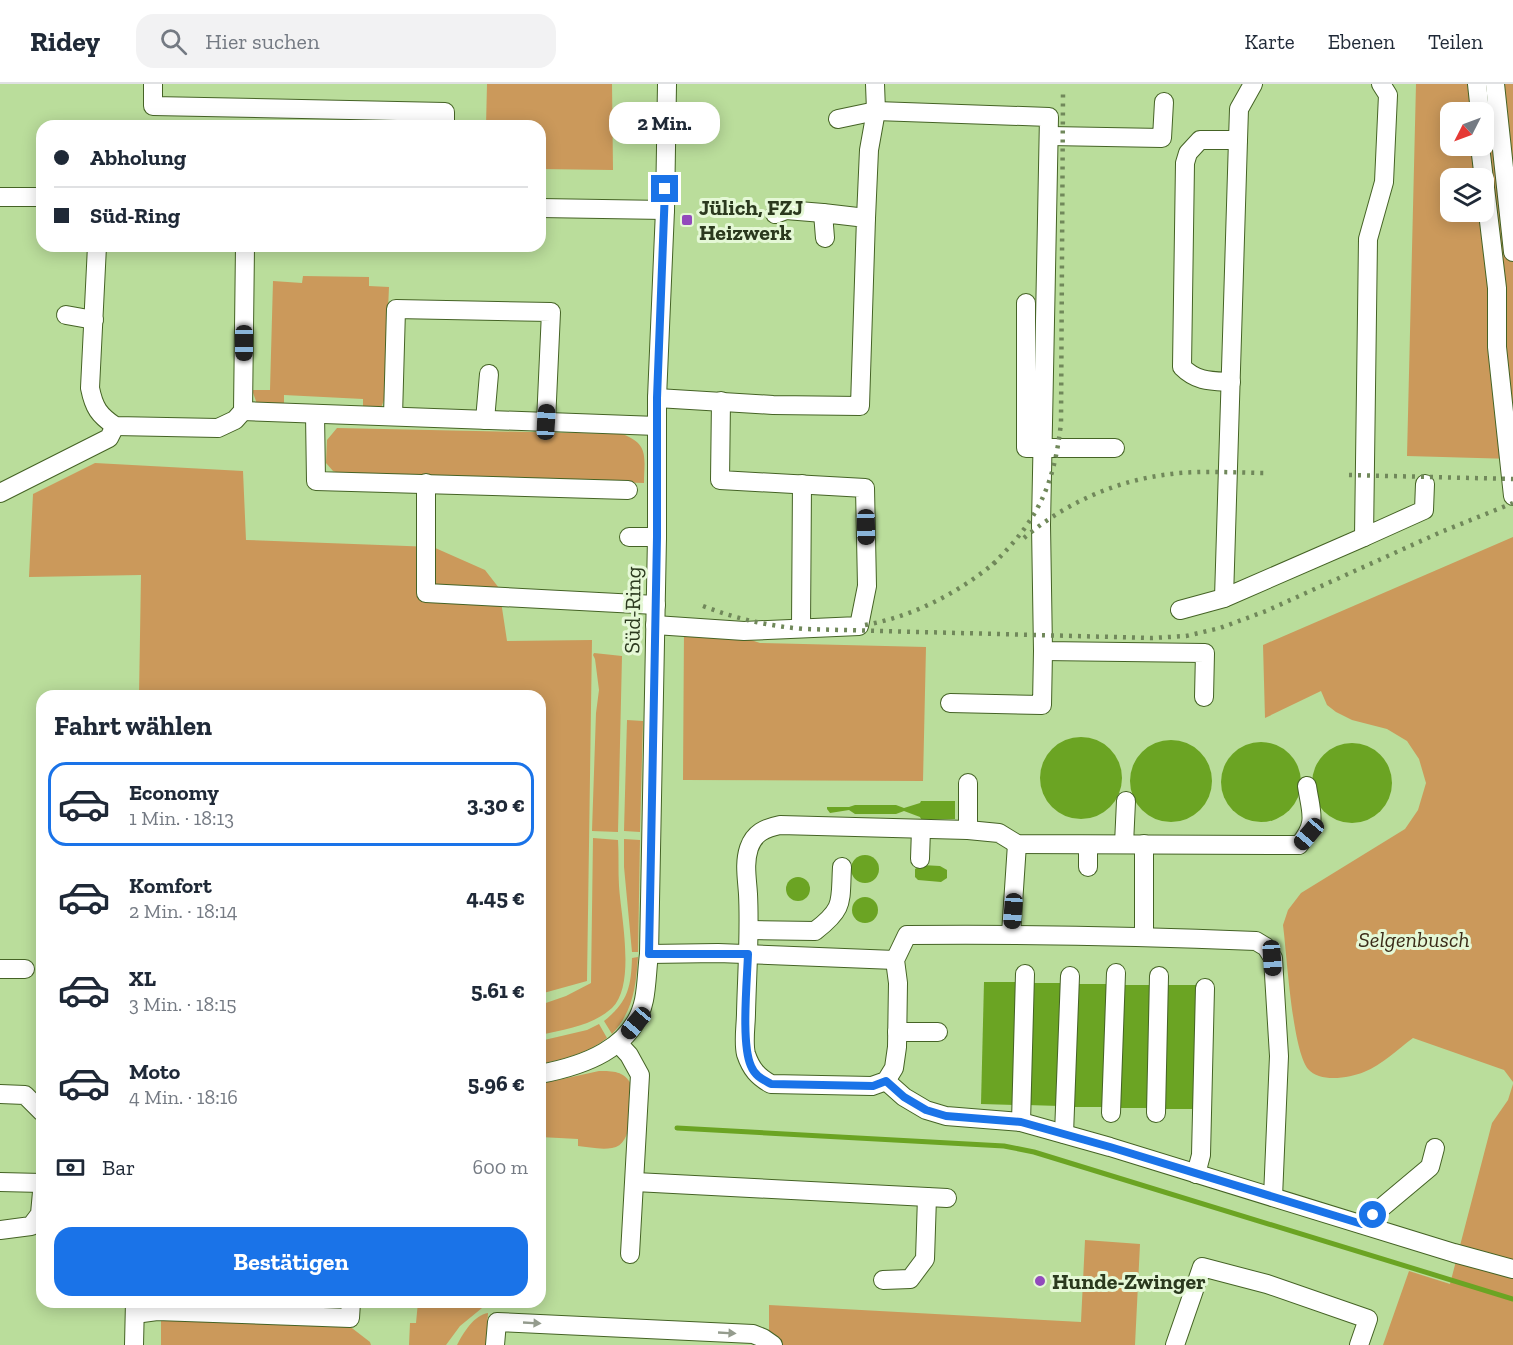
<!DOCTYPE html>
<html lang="de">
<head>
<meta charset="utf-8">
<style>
	:root { --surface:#fff; --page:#f2f2f3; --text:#1f2937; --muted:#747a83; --line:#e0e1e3; --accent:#1a73e8 }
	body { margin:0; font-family:"Zilla Slab",serif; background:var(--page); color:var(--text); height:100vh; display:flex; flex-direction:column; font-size:22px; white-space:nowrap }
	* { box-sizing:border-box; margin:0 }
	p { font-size:20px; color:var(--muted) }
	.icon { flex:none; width:33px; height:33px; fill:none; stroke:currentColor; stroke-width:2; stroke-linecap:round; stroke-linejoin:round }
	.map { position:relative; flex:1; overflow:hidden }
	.details { position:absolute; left:36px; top:606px; width:510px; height:618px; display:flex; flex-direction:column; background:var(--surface); border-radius:18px; box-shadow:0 3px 15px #0003 }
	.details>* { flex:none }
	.banner { position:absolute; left:36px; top:36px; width:510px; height:132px; border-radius:18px; box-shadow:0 3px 15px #0003; display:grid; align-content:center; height:132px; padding:0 18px; background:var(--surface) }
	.needle { width:39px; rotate:228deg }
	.buttons { position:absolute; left:1440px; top:18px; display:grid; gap:12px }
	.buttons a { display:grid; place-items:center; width:54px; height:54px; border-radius:12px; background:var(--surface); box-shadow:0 3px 15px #0003; font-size:30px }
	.end { position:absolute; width:27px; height:27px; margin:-14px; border:8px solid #1a73e8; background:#fff; box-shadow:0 0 0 3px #fff }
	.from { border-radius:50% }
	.bubble { position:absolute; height:42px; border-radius:18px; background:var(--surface); box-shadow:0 3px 15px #0003; font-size:20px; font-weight:700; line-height:42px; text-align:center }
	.car { position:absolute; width:18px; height:36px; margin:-18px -9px; border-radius:8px; box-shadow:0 0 4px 2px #0007; background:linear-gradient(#222 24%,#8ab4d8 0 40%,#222 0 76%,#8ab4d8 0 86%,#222 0) }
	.banner b { display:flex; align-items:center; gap:21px; height:57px; font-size:22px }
	.banner b+b { border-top:2px solid var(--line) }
	.banner i { width:15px; height:15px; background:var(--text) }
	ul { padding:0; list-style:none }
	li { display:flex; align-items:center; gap:18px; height:84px; margin:0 12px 9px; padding:0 6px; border:3px solid transparent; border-radius:18px }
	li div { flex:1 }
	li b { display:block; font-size:22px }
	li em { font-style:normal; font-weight:700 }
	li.active { border-color:var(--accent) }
	li>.icon { width:54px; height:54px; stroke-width:1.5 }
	h2 { padding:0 18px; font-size:27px; line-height:72px }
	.pay { display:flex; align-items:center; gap:15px; height:66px; padding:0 18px; font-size:22px }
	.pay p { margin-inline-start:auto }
	.action { display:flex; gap:12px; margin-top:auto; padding:12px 18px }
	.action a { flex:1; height:69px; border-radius:18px; background:var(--accent); color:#fff; font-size:24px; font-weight:700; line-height:69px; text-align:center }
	header { display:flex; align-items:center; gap:36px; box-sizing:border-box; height:84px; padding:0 30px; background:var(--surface); border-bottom:2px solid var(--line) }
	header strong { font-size:28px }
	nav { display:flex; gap:33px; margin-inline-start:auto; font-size:21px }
	.search { width:420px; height:54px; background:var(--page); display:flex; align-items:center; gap:15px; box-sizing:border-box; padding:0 21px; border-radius:18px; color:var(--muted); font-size:22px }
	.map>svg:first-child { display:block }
	.green { fill:#cb995b; fill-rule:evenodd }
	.water { fill:#6ba423 }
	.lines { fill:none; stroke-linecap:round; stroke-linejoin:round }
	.stream { stroke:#6ba423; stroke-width:5 }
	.minor-casing { stroke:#456325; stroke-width:20 }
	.minor { stroke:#fff; stroke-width:18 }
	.rail { stroke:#70885a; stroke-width:4.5; stroke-dasharray:3 6; stroke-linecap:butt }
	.oneway { fill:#959c8e }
	.route { stroke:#1a73e8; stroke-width:8 }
	.poi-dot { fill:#924abc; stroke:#e5f8d6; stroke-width:2 }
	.labels { text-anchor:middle; stroke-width:6; stroke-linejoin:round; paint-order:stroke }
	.poi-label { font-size:22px; font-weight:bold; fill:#2b391e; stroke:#e5f8d6; text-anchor:start }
	.street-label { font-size:22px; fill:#2b391e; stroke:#e5f8d6 }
	.park-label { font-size:22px; font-style:italic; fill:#3b2b18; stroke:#e5f8d6 }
</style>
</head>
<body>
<header>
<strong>Ridey</strong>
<div class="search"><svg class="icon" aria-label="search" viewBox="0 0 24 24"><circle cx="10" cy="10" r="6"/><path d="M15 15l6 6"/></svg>Hier suchen</div>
<nav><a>Karte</a><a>Ebenen</a><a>Teilen</a></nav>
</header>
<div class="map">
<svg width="1513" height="1261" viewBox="0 0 1513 1261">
	<rect width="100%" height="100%" fill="#badd9b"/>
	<g class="green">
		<polygon points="487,0 612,0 613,86 540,85 540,42 486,42"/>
		<path d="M1416,0H1513V375L1407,372ZM1450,28H1484V62H1450ZM1450,94H1484V128H1450Z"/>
		<polygon points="303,192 369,193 369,202 389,203 384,316 381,324 363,328 363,315 284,311 284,326 257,320 252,306 270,306 273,197 302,199"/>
		<path d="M337,344L622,350C650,360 644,374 644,399L339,389L333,387L326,379L327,356Z"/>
		<polygon points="95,379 243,387 246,456 433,463 485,486 499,504 507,557 592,556 587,897 540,910 540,612 139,612 141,491 29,493 33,410"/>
		<path d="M1513,453V998L1504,986L1413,954C1398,965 1382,981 1364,988C1349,994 1320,999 1308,985C1292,965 1287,871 1283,841L1288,826L1301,809L1405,745L1418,726L1426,699L1419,675L1407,657L1387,645L1352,636L1336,628L1327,621L1321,607L1265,634L1263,561Z"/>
		<polygon points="684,546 724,547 760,559 926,563 923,697 683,696"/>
		<polygon points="594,569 622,572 618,748 592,747 596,629 599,606 595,575 593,571"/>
		<polygon points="627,636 643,637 640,748 624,747"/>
		<path d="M593,754L618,756C619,771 618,787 619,802C621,832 636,901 612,924C592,942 566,945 540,951V921L566,912L591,899Z"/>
		<polygon points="624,755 640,756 638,868 632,868 624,783"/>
		<path d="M638,873C636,902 633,928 612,950L604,937C628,918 631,903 632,874Z"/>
		<path d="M599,940L607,954C588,969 564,975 540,980V957L587,946Z"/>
		<path d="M599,987C613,987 624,987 631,1000C630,1018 635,1061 612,1064C601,1066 588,1063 578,1062V1055L540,1053V1000Z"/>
		<polygon points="1513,1000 1513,1261 1383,1261 1409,1187 1450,1200 1492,1039 1508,1016"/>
		<polygon points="1085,1156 1140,1160 1135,1261 769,1261 769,1221 1081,1238"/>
		<polygon points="418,1218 482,1218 482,1224 460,1242 446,1261 409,1261 410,1239 416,1239"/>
		<path d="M488,1229L486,1261H457C463,1249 474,1231 488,1229Z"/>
		<polygon points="161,1236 348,1241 370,1258 371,1261 161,1261"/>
	</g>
	<g class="water">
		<circle cx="1081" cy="694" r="41"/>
		<circle cx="1171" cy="697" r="41"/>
		<circle cx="1261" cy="698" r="40"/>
		<circle cx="1352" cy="699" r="40"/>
		<polygon points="921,717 955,717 955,735 921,735 920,733 904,727 896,730 855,730 849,726 830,729 827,725 827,723 849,723 855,721 896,721 904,724 920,719"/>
		<circle cx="865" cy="785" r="14"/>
		<polygon points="922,781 940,782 947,786 947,794 941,798 918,796 915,793 915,785"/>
		<circle cx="798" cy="805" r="12"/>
		<circle cx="865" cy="826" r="13"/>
		<polygon points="984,898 1018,898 1015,1021 981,1020"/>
		<polygon points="1029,899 1062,899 1060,1022 1027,1021"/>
		<polygon points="1074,900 1108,900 1105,1023 1071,1023"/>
		<polygon points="1120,901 1153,901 1150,1024 1118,1024"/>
		<polygon points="1165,901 1197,901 1195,1025 1163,1025"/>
	</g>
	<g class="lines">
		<polyline class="stream" points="677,1044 1004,1062 1034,1068 1513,1215"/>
		<g class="minor-casing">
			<g id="minor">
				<polyline points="153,0 153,22 445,28 445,42"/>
				<polyline points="1381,0 1388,11 1384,98 1368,155 1364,453 1424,426 1425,400"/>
				<polyline points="1477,0 1480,28"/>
				<polyline points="1495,0 1513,168"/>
				<polyline points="838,35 876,27 1049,33 1041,441 1043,567 1205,569 1204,613"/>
				<polyline points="1050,52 1162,54 1164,18"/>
				<polyline points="1480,62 1497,204 1497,263 1513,412"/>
				<polyline points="0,113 42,113"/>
				<polyline points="540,124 665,126"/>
				<polyline points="775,130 786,126 823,129"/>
				<polyline points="866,134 869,66 876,27 875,0"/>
				<path d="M97,162L90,304C94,324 99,331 115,342L218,344L235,336L243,327L245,162"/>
				<polyline points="1026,219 1026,364 1115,364"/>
				<polyline points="66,231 94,236"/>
				<path d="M1231,298C1211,297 1197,298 1182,283L1185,79L1188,69L1200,56H1238"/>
				<polyline points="657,314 773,321 860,322 866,134 823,129 825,154"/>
				<polyline points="243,327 657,342"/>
				<polyline points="315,330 316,397 628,406"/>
				<polyline points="393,332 396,225 551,228 546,338"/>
				<polyline points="485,336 489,290"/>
				<polyline points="426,399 426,509 656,521"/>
				<polyline points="0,409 109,354 115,342"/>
				<polyline points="629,453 657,453"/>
				<polyline points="1224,514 1238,56 1239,25 1253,0"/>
				<polyline points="1180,526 1224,514 1364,453"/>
				<polyline points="655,541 744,547 859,542 867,502 865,404 720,396 721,317"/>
				<polyline points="801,544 802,400"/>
				<polyline points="950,619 1042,621 1043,567"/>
				<polyline points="968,699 968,746"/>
				<polyline points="1124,760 1126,717"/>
				<polyline points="920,775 921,745"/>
				<polyline points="1088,783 1088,762"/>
				<path d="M750,846L815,847C845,824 840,818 842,783"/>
				<polyline points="1011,850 1017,760"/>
				<polyline points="1144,852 1144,760"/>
				<polyline points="649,870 718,869 895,876"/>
				<polyline points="0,885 25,885"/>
				<polyline points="897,948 938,948"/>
				<polyline points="618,959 629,971 640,991 630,1170"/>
				<path d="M540,990C582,982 634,965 644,916C647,901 647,885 649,870L657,453V314L665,126L667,0"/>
				<polyline points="886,997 904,1013 926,1026 946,1032 1021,1038 1110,1063 1454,1169 1513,1185"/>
				<polyline points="0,1010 25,1011 42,1028"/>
				<polyline points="1111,1029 1116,889"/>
				<polyline points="1156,1029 1159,892"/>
				<polyline points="1021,1038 1025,890"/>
				<polyline points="1064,1050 1070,892"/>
				<polyline points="1196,1090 1201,1071 1205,904"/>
				<polyline points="0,1098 42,1099"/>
				<polyline points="635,1098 947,1114"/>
				<path d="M1273,1113L1279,972L1273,874L1266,863L1256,857C1140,852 1023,850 907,851L895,876L898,899L897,963L894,984L886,997L872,1002L771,1000C758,993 751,985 746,970C743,958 746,941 746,929C747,889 750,849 748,810C747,794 744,779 749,764C754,749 765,744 780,741L968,746L999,749L1017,760L1299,761C1318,739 1311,729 1307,702"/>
				<polyline points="1362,1140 1430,1083 1435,1064"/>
				<polyline points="0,1146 31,1142 40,1130 42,1108"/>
				<polyline points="883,1196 910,1195 925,1175 927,1113"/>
				<polyline points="135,1230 157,1227 350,1234 351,1218"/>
				<polyline points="134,1261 135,1218"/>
				<polyline points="495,1261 497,1238 753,1250 763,1254 773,1261"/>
				<polyline points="1175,1261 1202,1183 1267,1200 1368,1235 1359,1261"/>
			</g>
		</g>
		<use href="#minor" class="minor"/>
		<g class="rail">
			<polyline points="1349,391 1513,395"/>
			<path d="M1024,454C1065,419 1117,396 1171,390C1203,386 1236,389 1269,389"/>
			<path d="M993,480C1038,436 1054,402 1061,339L1063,9"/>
			<path d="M703,522C737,535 768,542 804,545L1152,554L1186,552L1220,544L1266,527L1441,448L1513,419"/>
			<path d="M865,541C915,532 960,508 998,476"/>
		</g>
	</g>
	<defs><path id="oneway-solid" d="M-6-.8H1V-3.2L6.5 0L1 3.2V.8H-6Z" transform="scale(1.5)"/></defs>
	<g class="oneway">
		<use href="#oneway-solid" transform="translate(532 1239) rotate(3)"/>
		<use href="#oneway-solid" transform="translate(727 1249) rotate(3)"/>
	</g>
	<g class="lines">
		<path class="route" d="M665,105L657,314V453L649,870H748C747,898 741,960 751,982C755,992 762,995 771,1000L873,1002L886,997L904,1013L926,1026L946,1032L1021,1038L1110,1063L1362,1140L1373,1131"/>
	</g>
	<g class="poi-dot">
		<rect x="681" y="130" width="12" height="12" rx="3"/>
		<circle cx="1040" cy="1197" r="6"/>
	</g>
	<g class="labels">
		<g class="poi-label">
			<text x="699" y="131">Jülich, FZJ<tspan x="699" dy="25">Heizwerk</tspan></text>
			<text x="1052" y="1205">Hunde-Zwinger</text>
		</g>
		<g class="street-label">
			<text transform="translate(632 526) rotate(-89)" y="8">Süd-Ring</text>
		</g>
		<g class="park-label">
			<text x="1414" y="863">Selgenbusch</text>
		</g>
	</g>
</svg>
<div class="buttons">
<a><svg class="needle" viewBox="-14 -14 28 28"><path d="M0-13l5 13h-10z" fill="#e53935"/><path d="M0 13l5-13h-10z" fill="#747a83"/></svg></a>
<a><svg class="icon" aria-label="layers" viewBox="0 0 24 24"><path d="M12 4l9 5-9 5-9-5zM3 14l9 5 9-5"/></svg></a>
</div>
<i class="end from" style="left:1373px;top:1131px"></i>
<i class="end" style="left:665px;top:105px"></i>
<div class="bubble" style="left:609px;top:18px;width:111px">2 Min.</div>
<i class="car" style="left:244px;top:259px;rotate:180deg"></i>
<i class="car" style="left:546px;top:338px;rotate:3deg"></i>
<i class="car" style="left:866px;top:443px;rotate:179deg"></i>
<i class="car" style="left:1309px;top:750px;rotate:220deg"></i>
<i class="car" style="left:1013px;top:827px;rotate:184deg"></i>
<i class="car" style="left:1272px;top:874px;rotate:176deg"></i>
<i class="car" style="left:636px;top:939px;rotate:220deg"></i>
<div class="banner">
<b><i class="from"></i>Abholung</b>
<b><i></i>Süd-Ring</b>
</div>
<section class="details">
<h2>Fahrt wählen</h2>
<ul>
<li class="active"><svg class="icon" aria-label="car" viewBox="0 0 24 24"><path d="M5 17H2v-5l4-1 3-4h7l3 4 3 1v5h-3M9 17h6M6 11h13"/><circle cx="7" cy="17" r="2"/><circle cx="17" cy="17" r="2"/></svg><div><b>Economy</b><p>1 Min. · 18:13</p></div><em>3.30 €</em></li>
<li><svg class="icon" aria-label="car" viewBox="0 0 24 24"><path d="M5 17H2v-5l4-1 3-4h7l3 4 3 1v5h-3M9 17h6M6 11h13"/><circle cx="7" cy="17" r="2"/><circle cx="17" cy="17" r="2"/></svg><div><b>Komfort</b><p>2 Min. · 18:14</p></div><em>4.45 €</em></li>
<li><svg class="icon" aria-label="car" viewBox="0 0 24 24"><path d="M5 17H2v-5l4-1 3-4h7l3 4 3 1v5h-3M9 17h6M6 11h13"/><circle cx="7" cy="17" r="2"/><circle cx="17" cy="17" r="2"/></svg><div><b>XL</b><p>3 Min. · 18:15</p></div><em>5.61 €</em></li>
<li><svg class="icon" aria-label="car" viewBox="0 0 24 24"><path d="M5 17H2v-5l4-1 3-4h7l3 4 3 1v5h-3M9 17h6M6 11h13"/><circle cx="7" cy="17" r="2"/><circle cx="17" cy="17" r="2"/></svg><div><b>Moto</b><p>4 Min. · 18:16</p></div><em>5.96 €</em></li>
</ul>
<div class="pay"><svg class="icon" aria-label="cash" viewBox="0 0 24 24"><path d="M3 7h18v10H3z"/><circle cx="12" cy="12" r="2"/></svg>Bar<p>600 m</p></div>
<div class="action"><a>Bestätigen</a></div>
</section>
</div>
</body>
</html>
